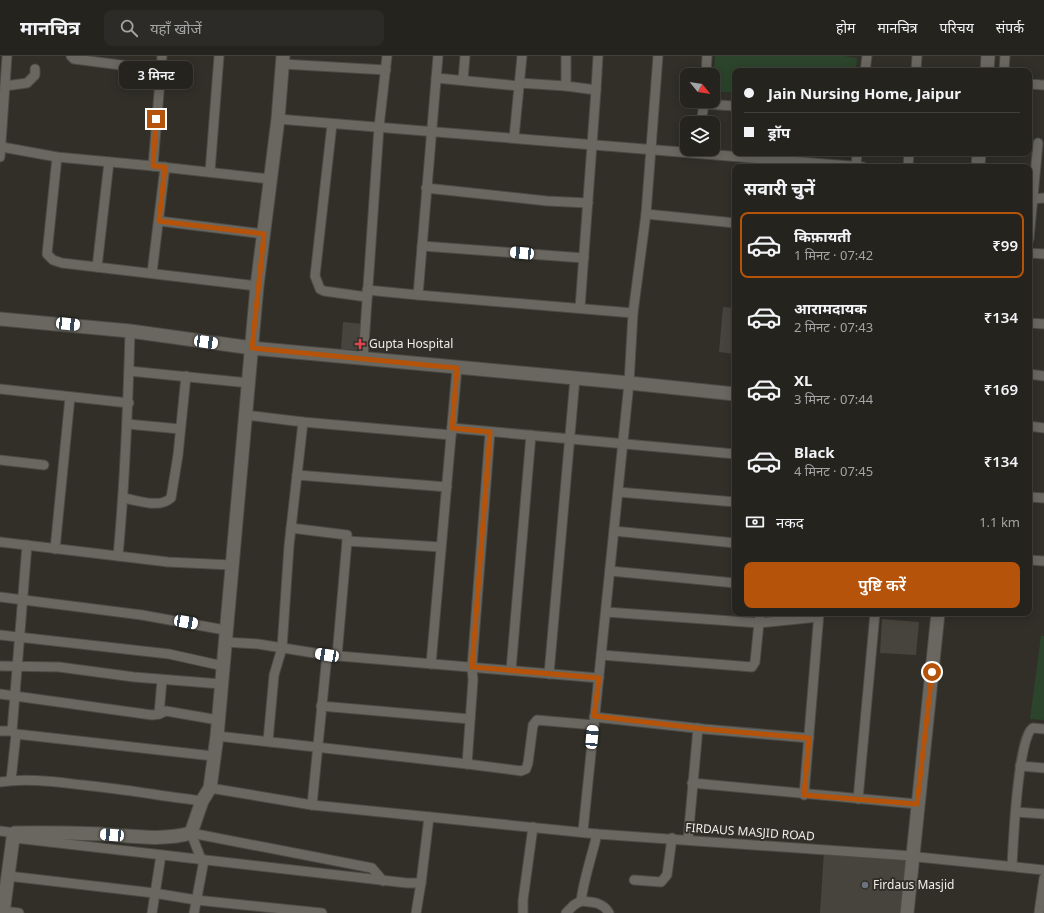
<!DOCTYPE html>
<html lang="hi">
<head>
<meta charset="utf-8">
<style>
	:root { --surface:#25231e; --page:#2d2b27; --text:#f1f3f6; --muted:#a3a4a4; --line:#42403c; --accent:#b45309 }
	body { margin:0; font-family:"Noto Sans","Noto Sans Devanagari",sans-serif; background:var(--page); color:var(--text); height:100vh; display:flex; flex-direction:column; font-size:15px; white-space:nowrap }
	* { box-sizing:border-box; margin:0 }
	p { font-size:13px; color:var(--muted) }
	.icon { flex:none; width:22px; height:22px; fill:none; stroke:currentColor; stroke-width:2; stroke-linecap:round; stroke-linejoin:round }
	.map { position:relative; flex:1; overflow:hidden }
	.details { position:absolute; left:732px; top:108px; width:300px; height:452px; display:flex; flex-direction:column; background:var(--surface); border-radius:8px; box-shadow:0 2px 10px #0003,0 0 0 1px var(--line) }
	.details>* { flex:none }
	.top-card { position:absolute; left:732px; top:12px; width:300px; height:88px; border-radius:8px; box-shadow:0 2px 10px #0003,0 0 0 1px var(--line); display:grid; align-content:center; height:88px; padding:0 12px; background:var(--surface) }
	.needle { width:26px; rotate:120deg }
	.fabs { position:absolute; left:680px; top:12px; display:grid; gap:8px }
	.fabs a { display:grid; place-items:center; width:40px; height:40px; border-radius:8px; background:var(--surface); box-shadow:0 2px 10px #0003,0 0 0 1px var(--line); font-size:20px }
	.end { position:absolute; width:18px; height:18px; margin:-9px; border:5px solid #b45309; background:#fff; box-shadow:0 0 0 2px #fff }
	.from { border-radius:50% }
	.bubble { position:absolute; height:28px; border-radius:8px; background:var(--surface); box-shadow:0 2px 10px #0003,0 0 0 1px var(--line); font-size:13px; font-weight:600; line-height:28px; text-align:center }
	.car { position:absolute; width:12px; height:24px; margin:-12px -6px; border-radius:5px; box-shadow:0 0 3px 1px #0007; background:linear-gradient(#fff 24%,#345 0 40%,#fff 0 76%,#345 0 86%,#fff 0) }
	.top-card b { display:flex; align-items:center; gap:14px; height:38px; font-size:15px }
	.top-card b+b { border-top:1px solid var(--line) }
	.top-card i { width:10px; height:10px; background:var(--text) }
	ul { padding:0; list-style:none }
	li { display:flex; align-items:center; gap:12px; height:66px; margin:0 8px 6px; padding:0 4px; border:2px solid transparent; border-radius:8px }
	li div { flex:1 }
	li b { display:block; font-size:15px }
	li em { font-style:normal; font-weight:600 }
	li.current { border-color:var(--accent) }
	li>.icon { width:36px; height:36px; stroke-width:1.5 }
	h2 { padding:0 12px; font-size:18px; line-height:48px }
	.pay { display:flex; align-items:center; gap:10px; height:44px; padding:0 12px; font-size:15px }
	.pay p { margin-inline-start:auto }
	.button { display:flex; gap:8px; margin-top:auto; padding:8px 12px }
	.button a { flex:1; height:46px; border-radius:8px; background:var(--accent); color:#fff; font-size:16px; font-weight:600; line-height:46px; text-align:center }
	header { display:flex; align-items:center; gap:24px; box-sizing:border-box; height:56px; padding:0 20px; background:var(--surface); border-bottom:1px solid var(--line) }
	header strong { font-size:19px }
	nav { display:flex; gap:22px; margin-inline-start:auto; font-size:14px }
	.search { width:280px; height:36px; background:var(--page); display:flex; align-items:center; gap:10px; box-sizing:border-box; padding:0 14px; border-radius:8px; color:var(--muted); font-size:15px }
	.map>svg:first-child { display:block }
	.green { fill:#2b442b }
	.building { fill:#47443d }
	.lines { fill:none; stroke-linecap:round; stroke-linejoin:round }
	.street-casing { stroke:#4c4a44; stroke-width:11 }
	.secondary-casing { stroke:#4c4a44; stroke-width:15 }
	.street { stroke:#69675f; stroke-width:9 }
	.secondary { stroke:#69675f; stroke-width:13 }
	.route { stroke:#b45309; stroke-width:5 }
	.health-dot { fill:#e0444e; stroke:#312f28; stroke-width:1.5 }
	.worship-dot { fill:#6b7280; stroke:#312f28; stroke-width:1.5 }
	.labels { text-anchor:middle; stroke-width:4; stroke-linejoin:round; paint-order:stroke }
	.poi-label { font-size:12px; fill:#efede8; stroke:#312f28; text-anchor:start }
	.street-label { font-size:12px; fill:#efede8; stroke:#312f28 }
</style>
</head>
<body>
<header>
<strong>मानचित्र</strong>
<div class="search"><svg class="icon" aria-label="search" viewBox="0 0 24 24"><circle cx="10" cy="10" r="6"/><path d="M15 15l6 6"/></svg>यहाँ खोजें</div>
<nav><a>होम</a><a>मानचित्र</a><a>परिचय</a><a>संपर्क</a></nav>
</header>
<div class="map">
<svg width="1044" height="857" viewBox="0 0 1044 857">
	<rect width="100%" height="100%" fill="#312f28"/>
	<g class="green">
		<polygon points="715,0 844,0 857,2 856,15 735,15 735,37 713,35"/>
		<polygon points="1041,579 1044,580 1044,664 1030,663"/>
	</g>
	<g class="building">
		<polygon points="723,251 735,252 735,298 719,296"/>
		<polygon points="343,266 364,268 362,294 341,293"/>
		<polygon points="882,563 919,566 916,599 880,597"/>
		<polygon points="824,794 911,800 907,857 820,857"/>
	</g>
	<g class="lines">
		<g class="street-casing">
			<g id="street">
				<polyline points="71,0 74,3 160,14"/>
				<polyline points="566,0 566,30 596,34 598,0"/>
				<polyline points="282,8 386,14"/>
				<polyline points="865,15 867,0"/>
				<polyline points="916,15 917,0"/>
				<polyline points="1004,15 1005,0"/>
				<polyline points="706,19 707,0"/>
				<polyline points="436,22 519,30"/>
				<polyline points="463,24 465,0"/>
				<polyline points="519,27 566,30"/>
				<polyline points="1029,28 1044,29"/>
				<polyline points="5,30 27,27 35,19 35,13"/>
				<polyline points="704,45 704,48 735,50"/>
				<polyline points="278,63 863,111"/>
				<polyline points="701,67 704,48"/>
				<polyline points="332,68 315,220 320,233 324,235 367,241"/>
				<polyline points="514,82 522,0"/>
				<polyline points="2,91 57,101 153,110 162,0"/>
				<polyline points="0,101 7,0"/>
				<polyline points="57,101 47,198 53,204 62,207 257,230"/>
				<polyline points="153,110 270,123"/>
				<polyline points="856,110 857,97"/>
				<polyline points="908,111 909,97"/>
				<polyline points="210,116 219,0"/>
				<polyline points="426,132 547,145 588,147"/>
				<polyline points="1032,143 1044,142"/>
				<polyline points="646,158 735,167"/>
				<polyline points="159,165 264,178"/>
				<polyline points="1029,183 1038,87"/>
				<polyline points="422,190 584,202"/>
				<polyline points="1029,197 1044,198"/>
				<polyline points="97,211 109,106"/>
				<polyline points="152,217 165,111"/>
				<polyline points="367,234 418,239 438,0"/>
				<polyline points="418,239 633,257"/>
				<polyline points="580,252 596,34"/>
				<polyline points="1029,267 1044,268"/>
				<polyline points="363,303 379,71 387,0"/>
				<polyline points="129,315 249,327"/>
				<polyline points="1029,318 1044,320"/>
				<polyline points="0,333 129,347"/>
				<polyline points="246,359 303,366 451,379"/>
				<polyline points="127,368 180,373"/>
				<polyline points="1029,370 1044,372"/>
				<polyline points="452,372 735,398"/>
				<polyline points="0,404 44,409"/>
				<polyline points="297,419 447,431"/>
				<polyline points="618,436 735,446"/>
				<polyline points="1029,441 1044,442"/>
				<path d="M123,442C138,444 159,453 171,442L178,399L186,320"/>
				<polyline points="291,472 347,479 347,485"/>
				<polyline points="614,475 735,487"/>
				<polyline points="0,486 168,506 231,509"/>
				<polyline points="27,489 12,675 16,678 213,700"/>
				<polyline points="55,493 70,341"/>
				<path d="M118,500C125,425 128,350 130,275"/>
				<polyline points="1029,504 1044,505"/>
				<polyline points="610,515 735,527"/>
				<polyline points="0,541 142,559 225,574"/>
				<polyline points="606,556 759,567 818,561"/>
				<polyline points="0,579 169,598 223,610"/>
				<polyline points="225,586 258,588 327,599"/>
				<polyline points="602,599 752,611 755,606 760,557"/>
				<polyline points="337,600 347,485 441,491"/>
				<polyline points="431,608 457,312"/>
				<polyline points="0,610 59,611 134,621 221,628"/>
				<polyline points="511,614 531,379"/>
				<polyline points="549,618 575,322"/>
				<polyline points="0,638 152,659 159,658 162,624"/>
				<polyline points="321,650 470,663"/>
				<polyline points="159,658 166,655 218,664"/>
				<polyline points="594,661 704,673 809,682"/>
				<polyline points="0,675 12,675"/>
				<polyline points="217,680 467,708 473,624 472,611 490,376"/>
				<polyline points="268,685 274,619 282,592 289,490 303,366"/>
				<polyline points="467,708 521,715 526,713 528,707 533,669 537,664 594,669"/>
				<polyline points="1020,710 1044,712"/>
				<polyline points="11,724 16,678"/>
				<path d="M0,726C28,722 55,726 83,729C123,733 162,740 202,745"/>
				<polyline points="692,727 917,748"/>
				<polyline points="210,732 312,749 597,778 912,800"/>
				<polyline points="804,739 819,557"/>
				<polyline points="858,743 875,557"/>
				<polyline points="312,749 327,599 599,622"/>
				<polyline points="1016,756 1044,758"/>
				<polyline points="0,775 15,777"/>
				<polyline points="583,775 629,327 633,257 646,158 658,0"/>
				<polyline points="191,777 372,812 383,825"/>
				<polyline points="191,777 201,803"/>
				<path d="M597,778C592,800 584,822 581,845C592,846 603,846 609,857"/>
				<polyline points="15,782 407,827 421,827 416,857"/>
				<polyline points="688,783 698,672"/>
				<polyline points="908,800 1044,814"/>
				<path d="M1012,810C1013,790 1018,678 1033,672L1044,673"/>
				<polyline points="8,820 154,837 196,844 322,857"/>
				<polyline points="634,824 661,826 667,819 672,782"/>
				<polyline points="421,827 429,761"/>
				<polyline points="3,855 19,857"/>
				<polyline points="152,857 161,799"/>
				<polyline points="194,857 204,804"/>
				<polyline points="523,857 523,844 533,771"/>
				<polyline points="566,857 574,849 581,845"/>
				<polyline points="1039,857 1044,822"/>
			</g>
		</g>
		<g class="secondary-casing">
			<g id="secondary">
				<polyline points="987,15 988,0"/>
				<polyline points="978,111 979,97"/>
				<polyline points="0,263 130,275 252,292 629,327 735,338"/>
				<path d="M3,857L13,782L15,777C45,776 74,777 103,778C132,780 163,785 191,777L202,745L210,732L217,680L257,230L278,63L283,0"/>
				<polyline points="907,857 938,557"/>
			</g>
		</g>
		<use href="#street" class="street"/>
		<use href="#secondary" class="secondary"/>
	</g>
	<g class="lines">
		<polyline class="route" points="156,63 153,110 165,111 159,165 264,178 252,292 457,312 452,372 490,376 472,611 599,622 594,660 704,673 809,682 804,739 917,748 932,616"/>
	</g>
	<path class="health-dot" d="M358 282h4v4h4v4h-4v4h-4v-4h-4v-4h4z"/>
	<circle class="worship-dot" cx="865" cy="829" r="4"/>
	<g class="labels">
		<g class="poi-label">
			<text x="369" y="292">Gupta Hospital</text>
			<text x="873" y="833">Firdaus Masjid</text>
		</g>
		<g class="street-label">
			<text transform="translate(750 776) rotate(4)" y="4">FIRDAUS MASJID ROAD</text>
		</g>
	</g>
</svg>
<div class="fabs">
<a><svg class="needle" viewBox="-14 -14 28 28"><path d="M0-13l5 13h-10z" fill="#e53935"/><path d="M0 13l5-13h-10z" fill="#a3a4a4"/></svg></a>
<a><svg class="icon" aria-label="layers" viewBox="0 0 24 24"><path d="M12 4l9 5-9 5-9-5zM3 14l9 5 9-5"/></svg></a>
</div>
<i class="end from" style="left:932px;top:616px"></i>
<i class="end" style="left:156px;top:63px"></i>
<div class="bubble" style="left:119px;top:5px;width:74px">3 मिनट</div>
<i class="car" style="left:522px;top:197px;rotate:275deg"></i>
<i class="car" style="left:68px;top:268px;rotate:96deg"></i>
<i class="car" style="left:206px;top:286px;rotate:98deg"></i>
<i class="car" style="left:186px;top:566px;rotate:100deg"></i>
<i class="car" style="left:327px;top:599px;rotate:279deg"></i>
<i class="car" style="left:592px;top:681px;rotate:5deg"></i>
<i class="car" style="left:112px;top:779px;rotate:274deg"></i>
<div class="top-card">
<b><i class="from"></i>Jain Nursing Home, Jaipur</b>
<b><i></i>ड्रॉप</b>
</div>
<section class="details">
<h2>सवारी चुनें</h2>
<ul>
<li class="current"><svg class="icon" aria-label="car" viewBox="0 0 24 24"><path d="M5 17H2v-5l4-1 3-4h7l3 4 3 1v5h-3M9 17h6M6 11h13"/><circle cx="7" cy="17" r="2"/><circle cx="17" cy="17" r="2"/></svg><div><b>किफ़ायती</b><p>1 मिनट · 07:42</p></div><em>₹99</em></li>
<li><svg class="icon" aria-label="car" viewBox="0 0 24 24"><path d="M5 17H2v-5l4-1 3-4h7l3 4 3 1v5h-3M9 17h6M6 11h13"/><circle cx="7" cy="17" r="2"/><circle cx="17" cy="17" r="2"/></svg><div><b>आरामदायक</b><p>2 मिनट · 07:43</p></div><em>₹134</em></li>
<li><svg class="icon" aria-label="car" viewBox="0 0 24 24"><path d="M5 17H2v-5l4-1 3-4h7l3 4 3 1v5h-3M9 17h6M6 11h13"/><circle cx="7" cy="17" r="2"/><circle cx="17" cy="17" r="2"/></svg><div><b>XL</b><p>3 मिनट · 07:44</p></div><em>₹169</em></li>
<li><svg class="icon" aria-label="car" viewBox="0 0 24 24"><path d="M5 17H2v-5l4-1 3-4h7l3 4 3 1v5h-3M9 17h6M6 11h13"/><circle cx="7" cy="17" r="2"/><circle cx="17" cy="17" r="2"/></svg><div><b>Black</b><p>4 मिनट · 07:45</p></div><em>₹134</em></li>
</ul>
<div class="pay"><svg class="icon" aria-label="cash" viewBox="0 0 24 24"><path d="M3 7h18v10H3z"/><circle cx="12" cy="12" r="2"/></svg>नकद<p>1.1 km</p></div>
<div class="button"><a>पुष्टि करें</a></div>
</section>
</div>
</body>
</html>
